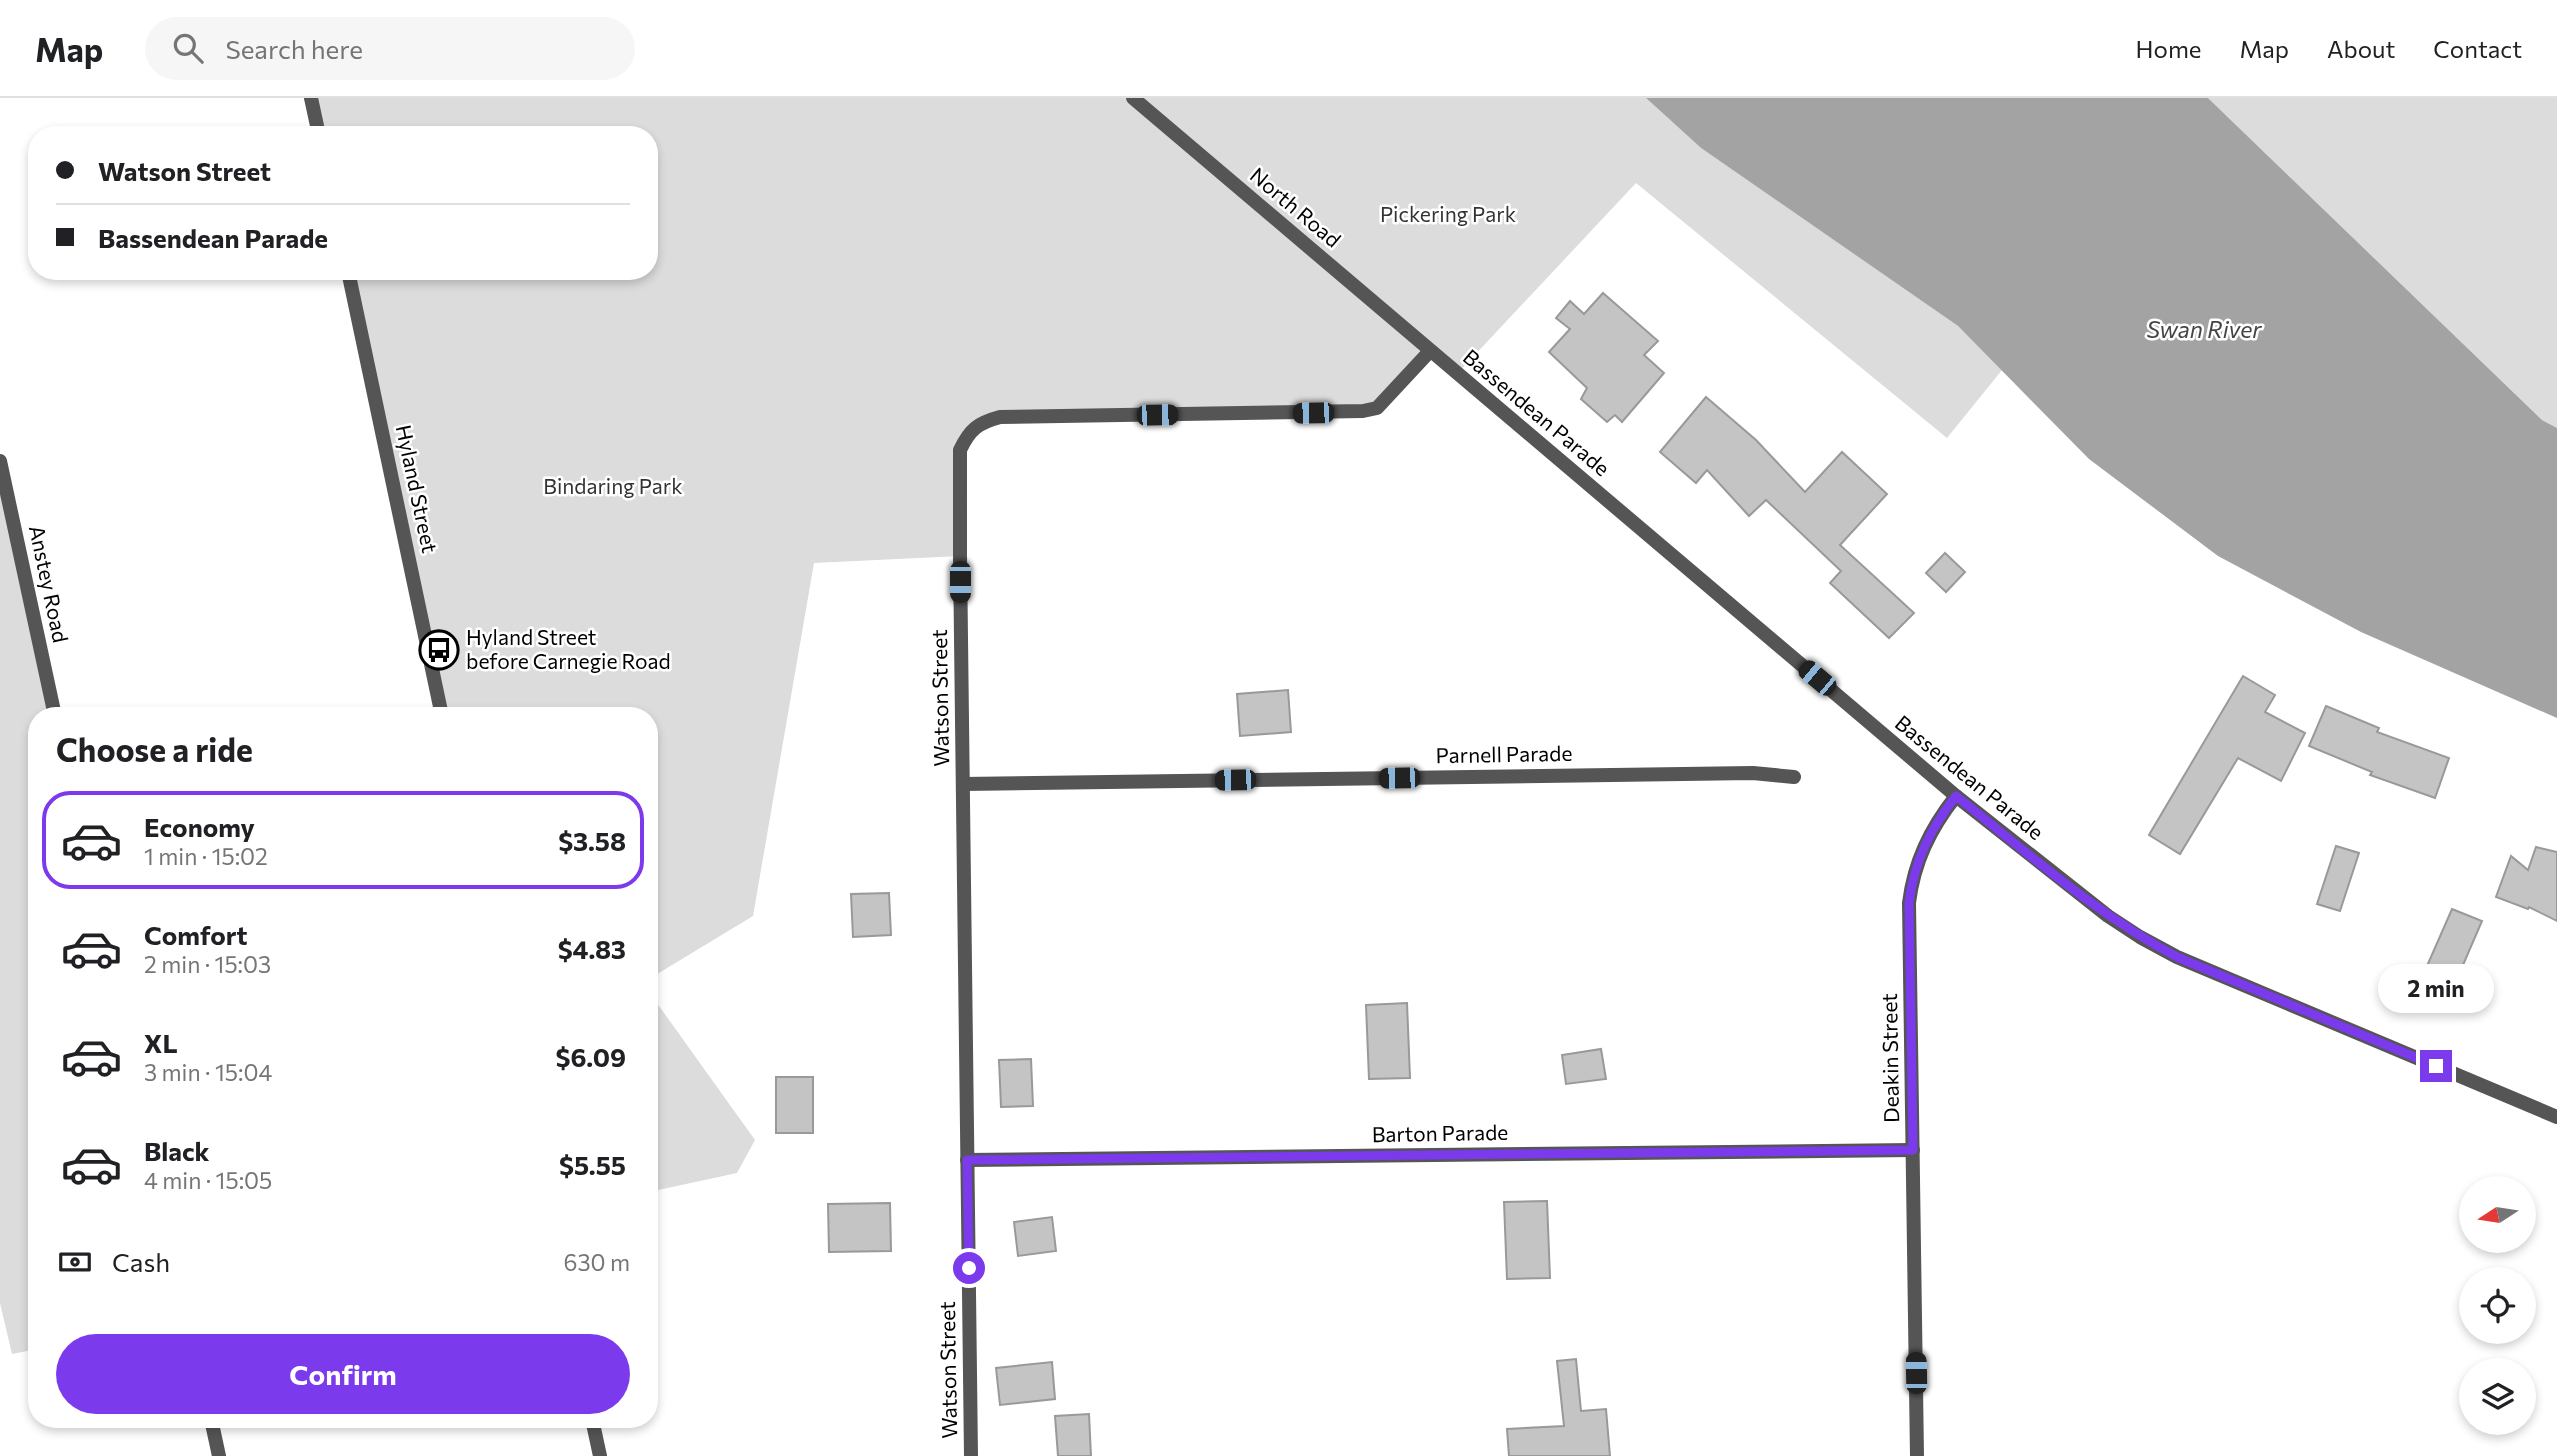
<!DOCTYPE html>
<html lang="en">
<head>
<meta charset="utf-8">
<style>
	:root { --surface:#fff; --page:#f6f6f6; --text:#202124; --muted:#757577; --line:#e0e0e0; --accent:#7c3aed }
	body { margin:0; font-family:Commissioner,sans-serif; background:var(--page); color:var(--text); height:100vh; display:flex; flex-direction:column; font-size:26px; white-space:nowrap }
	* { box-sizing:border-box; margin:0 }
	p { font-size:23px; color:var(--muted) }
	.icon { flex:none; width:38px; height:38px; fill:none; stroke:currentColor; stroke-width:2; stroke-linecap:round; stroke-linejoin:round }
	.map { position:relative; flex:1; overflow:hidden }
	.panel { position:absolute; left:28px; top:609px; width:630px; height:721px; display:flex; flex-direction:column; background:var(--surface); border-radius:28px; box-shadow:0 4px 10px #0003 }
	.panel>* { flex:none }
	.banner { position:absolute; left:28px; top:28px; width:630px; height:154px; border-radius:28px; box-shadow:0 4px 10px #0003; display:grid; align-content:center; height:154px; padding:0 28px; background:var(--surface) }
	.needle { width:46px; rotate:258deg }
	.fabs { position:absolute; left:2459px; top:1078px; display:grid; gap:14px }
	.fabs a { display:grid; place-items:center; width:77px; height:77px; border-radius:50%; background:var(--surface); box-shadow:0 4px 10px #0003; font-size:35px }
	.end { position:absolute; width:32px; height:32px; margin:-16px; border:9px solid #7c3aed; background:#fff; box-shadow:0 0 0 4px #fff }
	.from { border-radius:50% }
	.bubble { position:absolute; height:49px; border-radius:24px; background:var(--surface); box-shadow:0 4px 10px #0003; font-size:23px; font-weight:700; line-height:49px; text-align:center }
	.car { position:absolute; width:21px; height:42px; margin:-21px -10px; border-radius:9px; box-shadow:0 0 5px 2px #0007; background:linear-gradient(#222 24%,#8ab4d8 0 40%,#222 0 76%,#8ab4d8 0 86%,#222 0) }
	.banner b { display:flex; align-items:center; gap:24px; height:66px; font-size:26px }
	.banner b+b { border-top:2px solid var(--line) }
	.banner i { width:18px; height:18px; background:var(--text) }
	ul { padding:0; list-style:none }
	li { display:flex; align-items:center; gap:21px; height:98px; margin:0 14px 10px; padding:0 14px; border:4px solid transparent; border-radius:28px }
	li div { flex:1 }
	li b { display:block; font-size:26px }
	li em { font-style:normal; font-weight:700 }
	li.active { border-color:var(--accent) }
	li>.icon { width:63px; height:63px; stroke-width:1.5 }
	h2 { padding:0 28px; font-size:32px; line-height:84px }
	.pay { display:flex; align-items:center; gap:18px; height:77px; padding:0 28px; font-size:26px }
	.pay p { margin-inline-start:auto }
	.action { display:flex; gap:14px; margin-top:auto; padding:14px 28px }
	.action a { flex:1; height:80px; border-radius:42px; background:var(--accent); color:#fff; font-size:28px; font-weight:700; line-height:80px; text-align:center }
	header { display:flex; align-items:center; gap:42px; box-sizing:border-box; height:98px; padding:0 35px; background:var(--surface); border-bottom:2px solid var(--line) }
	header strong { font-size:33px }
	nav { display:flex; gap:38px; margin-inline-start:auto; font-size:24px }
	.search { width:490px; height:63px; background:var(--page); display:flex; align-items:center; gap:18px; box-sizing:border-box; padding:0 24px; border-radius:38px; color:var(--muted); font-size:26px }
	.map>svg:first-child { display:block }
	.green { fill:#dcdcdc }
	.water { fill:#a3a3a3 }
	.building { fill:#c4c4c4; stroke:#999; stroke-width:2 }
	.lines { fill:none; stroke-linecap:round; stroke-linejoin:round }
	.street { stroke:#555; stroke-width:14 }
	.route { stroke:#7c3aed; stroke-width:9 }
	.labels { text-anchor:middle; stroke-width:5; stroke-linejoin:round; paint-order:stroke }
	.street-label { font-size:21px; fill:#000; stroke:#fff }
	.park-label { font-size:21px; fill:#333; stroke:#fff }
	.poi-label { font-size:21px; fill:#000; stroke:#fff; text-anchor:start }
	.water-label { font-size:23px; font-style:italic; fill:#444; stroke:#fff }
</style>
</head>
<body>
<header>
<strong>Map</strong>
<div class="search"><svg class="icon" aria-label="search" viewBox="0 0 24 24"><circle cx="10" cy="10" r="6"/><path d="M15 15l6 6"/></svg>Search here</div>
<nav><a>Home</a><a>Map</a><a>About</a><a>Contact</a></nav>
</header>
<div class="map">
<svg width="2557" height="1358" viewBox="0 0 2557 1358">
	<rect width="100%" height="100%" fill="#fff"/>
	<g class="green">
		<polygon points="311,0 1646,0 1701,50 1958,228 2002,272 1947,340 1636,85 1457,276 1429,253 1377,310 1000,319 967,338 960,458 814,465 753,818 649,881 649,618 442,618 348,173 649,173 649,37 319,37"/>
		<polygon points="2208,0 2557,0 2557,330 2542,322"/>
		<polygon points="0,394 55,618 37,618 37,1251 12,1256 0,1205"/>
		<polygon points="649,894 755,1042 737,1075 649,1094"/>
	</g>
	<polygon class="water" points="1646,0 2208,0 2542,322 2557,330 2557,620 2361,534 2218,458 2089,361 1958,228 1701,50"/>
	<g class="building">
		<polygon points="1603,195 1658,243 1644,257 1664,275 1622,324 1615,317 1607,324 1581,301 1587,290 1549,254 1570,231 1556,220 1570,203 1584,216"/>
		<polygon points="1706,299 1756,342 1805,394 1842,354 1887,396 1840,447 1914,515 1889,540 1830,485 1841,473 1766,402 1749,418 1707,372 1696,385 1660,354"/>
		<polygon points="1945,455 1965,474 1946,494 1926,475"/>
		<polygon points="2243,578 2275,597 2265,614 2305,635 2281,683 2238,660 2180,756 2149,737"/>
		<polygon points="1288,592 1291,634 1240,638 1237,596"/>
		<polygon points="2326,608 2379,630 2377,634 2449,660 2435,700 2370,677 2372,674 2309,648"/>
		<polygon points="2336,748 2359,755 2340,813 2317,806"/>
		<polygon points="2536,749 2557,754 2557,823 2529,809 2528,811 2496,799 2511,758 2528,772"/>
		<polygon points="889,795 891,837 853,839 851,796"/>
		<polygon points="2452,811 2482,823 2457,881 2427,868"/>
		<polygon points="1407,905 1410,980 1369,981 1366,907"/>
		<polygon points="1601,951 1606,981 1566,986 1562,957"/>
		<polygon points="1031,961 1033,1008 1001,1009 999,962"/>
		<rect x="776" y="979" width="37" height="56"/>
		<polygon points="1547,1103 1550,1180 1507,1181 1504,1104"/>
		<polygon points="890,1105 891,1153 829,1154 828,1106"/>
		<polygon points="1052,1119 1056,1153 1018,1158 1014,1124"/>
		<polygon points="1576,1261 1581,1313 1606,1311 1610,1358 1509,1358 1507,1331 1564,1328 1557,1263"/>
		<polygon points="1052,1264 1055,1301 1000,1307 996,1270"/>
		<polygon points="1089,1316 1091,1358 1058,1358 1055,1318"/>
	</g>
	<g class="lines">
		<g class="street">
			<polyline points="311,0 319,37"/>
			<polyline points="1133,0 1956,698 2108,818 2140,839 2177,859 2557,1019"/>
			<polyline points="348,173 442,618"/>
			<polyline points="0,363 55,618"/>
			<polyline points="963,686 1753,675 1794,679"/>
			<polyline points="967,1062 1913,1052"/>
			<polyline points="211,1321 219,1358"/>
			<polyline points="592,1321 600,1358"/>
			<path d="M971,1358L960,458V352C970,331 978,325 1000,319L1363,313L1377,310L1430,253"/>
			<path d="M1917,1358L1909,805C1914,764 1930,731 1956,698"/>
		</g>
	</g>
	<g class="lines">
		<path class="route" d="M969,1170L967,1062L1913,1052L1909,805C1914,764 1930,731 1956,698C2028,755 2096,816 2177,859L2436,968"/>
	</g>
	<defs>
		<g id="bus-ring" transform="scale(2.0125)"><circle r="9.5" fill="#fff" stroke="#000" stroke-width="1.5"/><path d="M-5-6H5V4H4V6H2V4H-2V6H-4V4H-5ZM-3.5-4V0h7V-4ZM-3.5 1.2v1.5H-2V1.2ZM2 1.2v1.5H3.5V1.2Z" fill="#000"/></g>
	</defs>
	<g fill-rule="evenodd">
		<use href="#bus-ring" x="439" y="552"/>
	</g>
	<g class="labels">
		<g class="street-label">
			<text transform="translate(1295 110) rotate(40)" y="7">North Road</text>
			<text transform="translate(1536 315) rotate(40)" y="7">Bassendean Parade</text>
			<text transform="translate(416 391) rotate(78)" y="7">Hyland Street</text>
			<text transform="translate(48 486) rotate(78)" y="7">Anstey Road</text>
			<text transform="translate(941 600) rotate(-91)" y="7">Watson Street</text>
			<text transform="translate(1504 657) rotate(-1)" y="7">Parnell Parade</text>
			<text transform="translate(1969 680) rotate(39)" y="7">Bassendean Parade</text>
			<text transform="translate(1891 960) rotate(-91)" y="7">Deakin Street</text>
			<text transform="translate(1440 1036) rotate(-1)" y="7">Barton Parade</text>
			<text transform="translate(949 1272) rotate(-91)" y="7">Watson Street</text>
		</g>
		<g class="park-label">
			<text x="1448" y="124">Pickering Park</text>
			<text x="613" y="396">Bindaring Park</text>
		</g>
		<g class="poi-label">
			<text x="466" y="547">Hyland Street<tspan x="466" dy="24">before Carnegie Road</tspan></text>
		</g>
		<g class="water-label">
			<text x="2204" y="240">Swan River</text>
		</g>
	</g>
</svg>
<div class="fabs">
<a><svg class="needle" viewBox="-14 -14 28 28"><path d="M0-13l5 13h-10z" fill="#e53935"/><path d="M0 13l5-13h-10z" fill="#757577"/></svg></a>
<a><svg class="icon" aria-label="locate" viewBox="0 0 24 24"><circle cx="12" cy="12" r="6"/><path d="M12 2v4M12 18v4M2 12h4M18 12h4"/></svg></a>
<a><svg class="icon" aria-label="layers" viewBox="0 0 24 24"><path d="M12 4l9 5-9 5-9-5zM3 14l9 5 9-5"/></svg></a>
</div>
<i class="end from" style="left:969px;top:1170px"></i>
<i class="end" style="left:2436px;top:968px"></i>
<div class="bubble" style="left:2378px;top:866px;width:116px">2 min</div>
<i class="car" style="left:1313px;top:315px;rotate:269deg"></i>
<i class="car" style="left:1157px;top:317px;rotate:89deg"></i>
<i class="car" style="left:960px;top:484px;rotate:180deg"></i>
<i class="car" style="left:1817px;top:580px;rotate:310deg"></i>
<i class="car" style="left:1399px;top:680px;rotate:269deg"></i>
<i class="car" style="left:1235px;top:682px;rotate:269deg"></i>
<i class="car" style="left:1916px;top:1275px;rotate:359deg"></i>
<div class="banner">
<b><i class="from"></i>Watson Street</b>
<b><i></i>Bassendean Parade</b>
</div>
<section class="panel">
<h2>Choose a ride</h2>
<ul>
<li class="active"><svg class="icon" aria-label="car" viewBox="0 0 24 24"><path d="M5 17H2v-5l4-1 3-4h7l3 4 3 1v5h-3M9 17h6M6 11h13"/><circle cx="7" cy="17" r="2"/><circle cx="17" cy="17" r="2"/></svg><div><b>Economy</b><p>1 min · 15:02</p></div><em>$3.58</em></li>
<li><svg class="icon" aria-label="car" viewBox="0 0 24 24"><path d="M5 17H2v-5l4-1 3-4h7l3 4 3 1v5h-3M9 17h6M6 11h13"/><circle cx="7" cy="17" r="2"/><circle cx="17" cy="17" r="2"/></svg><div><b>Comfort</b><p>2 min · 15:03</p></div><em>$4.83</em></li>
<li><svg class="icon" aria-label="car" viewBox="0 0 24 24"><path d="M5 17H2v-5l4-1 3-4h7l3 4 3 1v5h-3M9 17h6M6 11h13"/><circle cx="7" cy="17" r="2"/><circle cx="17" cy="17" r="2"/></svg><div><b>XL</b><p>3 min · 15:04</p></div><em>$6.09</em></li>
<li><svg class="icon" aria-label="car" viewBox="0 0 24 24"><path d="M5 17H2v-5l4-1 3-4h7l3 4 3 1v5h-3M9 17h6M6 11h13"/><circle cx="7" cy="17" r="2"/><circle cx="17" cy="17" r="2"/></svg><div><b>Black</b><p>4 min · 15:05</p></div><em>$5.55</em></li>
</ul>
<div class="pay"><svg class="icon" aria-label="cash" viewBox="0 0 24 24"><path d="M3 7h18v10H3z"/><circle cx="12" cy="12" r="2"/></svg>Cash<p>630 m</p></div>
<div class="action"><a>Confirm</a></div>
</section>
</div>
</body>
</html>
